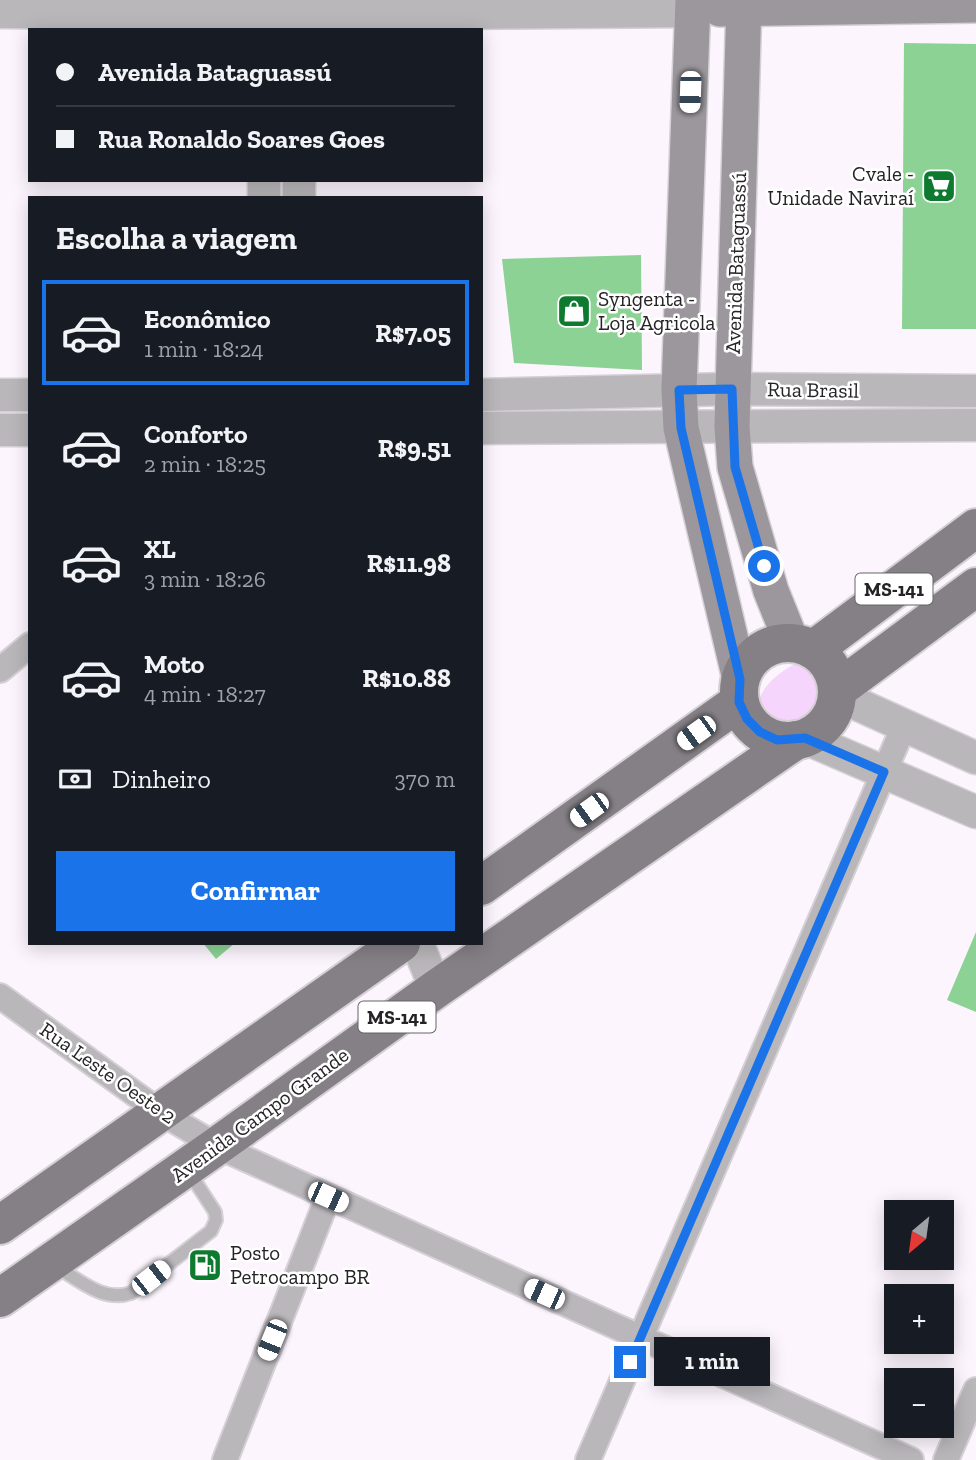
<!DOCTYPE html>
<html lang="pt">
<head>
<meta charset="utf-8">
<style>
	:root { --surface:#171b24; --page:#20242c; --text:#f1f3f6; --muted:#9ea1a6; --line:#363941; --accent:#1a73e8 }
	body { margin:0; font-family:"Zilla Slab",serif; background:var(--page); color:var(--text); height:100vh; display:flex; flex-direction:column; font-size:26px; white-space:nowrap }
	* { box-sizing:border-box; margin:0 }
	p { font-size:23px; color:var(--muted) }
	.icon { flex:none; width:38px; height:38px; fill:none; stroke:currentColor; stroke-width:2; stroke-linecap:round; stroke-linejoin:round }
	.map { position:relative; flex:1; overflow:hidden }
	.details { position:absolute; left:28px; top:196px; width:455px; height:749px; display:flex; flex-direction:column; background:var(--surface); border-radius:0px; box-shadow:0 4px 18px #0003 }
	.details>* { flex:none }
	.top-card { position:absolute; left:28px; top:28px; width:455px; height:154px; border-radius:0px; box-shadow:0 4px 18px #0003; display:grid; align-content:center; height:154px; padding:0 28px; background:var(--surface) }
	.needle { width:46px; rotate:209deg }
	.fabs { position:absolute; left:884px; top:1200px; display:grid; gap:14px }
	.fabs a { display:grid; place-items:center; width:70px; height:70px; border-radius:0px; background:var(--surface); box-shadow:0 4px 18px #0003; font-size:35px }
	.end { position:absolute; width:32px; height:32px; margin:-16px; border:9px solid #1a73e8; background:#fff; box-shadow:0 0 0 4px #fff }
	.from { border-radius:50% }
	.bubble { position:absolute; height:49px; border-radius:0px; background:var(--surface); box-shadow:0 4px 18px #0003; font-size:23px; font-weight:700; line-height:49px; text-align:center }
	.car { position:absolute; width:21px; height:42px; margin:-21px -10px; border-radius:9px; box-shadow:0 0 5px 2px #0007; background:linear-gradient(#fff 24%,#345 0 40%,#fff 0 76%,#345 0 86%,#fff 0) }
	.top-card b { display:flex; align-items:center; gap:24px; height:66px; font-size:26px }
	.top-card b+b { border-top:2px solid var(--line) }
	.top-card i { width:18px; height:18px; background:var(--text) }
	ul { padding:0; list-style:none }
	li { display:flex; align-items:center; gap:21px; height:105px; margin:0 14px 10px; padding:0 14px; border:4px solid transparent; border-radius:0px }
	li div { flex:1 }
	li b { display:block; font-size:26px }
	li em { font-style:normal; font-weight:700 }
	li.active { border-color:var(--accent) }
	li>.icon { width:63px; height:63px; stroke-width:1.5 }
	h2 { padding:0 28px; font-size:32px; line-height:84px }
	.pay { display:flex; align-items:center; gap:18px; height:77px; padding:0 28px; font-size:26px }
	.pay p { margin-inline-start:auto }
	.primary-button { display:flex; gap:14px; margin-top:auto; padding:14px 28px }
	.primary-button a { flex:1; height:80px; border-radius:0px; background:var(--accent); color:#fff; font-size:28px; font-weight:700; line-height:80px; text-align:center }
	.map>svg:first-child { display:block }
	.green { fill:#f5d5fc }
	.building { fill:#8cd295 }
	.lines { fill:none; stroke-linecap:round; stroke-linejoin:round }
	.service-casing { stroke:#d5cfd6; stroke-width:16 }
	.minor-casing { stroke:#d5cfd6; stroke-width:28 }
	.tertiary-casing { stroke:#d5cfd6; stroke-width:35 }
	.secondary-casing { stroke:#d5cfd6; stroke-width:38 }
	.primary-casing { stroke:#d5cfd6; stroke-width:42 }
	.service { stroke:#b9b7ba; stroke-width:12 }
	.minor { stroke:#b9b7ba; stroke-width:24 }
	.tertiary { stroke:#b9b7ba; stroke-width:32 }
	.secondary { stroke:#9b979c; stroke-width:35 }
	.primary { stroke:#858086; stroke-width:38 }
	.route { stroke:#1a73e8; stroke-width:9 }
	.labels { text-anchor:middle; stroke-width:5; stroke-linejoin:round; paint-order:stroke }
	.shield { fill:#fff; stroke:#666567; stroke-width:2 }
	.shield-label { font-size:19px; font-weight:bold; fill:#252326 }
	.poi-label { font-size:21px; fill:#252326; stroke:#fff; text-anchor:start }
	.street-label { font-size:21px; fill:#252326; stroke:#fff }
</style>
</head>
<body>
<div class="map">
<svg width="976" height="1460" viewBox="0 0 976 1460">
	<rect width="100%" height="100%" fill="#fcf5fd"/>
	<path class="green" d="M798,662L814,667L822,684C814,714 803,732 770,731C741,703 771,676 798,662Z"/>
	<g class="building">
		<polygon points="904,43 976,44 976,329 902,329"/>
		<polygon points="641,255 642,370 514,363 502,259"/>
		<polygon points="976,932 976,1012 947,1000"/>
		<polygon points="203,943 235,943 216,959"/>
	</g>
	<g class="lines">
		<g class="service-casing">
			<path id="service" d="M54,1265C78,1279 103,1303 131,1293L211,1231L216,1220L215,1212L189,1172"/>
		</g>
		<g class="minor-casing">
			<g id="minor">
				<polyline points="0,670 30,645"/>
				<polyline points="0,996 160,1112 217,1146 911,1460"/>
				<polyline points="225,1460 328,1197"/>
				<polyline points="588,1460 904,726"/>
				<polyline points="946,1460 976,1390"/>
			</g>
		</g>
		<g class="tertiary-casing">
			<g id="tertiary">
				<polyline points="0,12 303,14 693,11"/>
				<polyline points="264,180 264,198"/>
				<polyline points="299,198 299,180"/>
				<polyline points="0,395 30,395"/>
				<polyline points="481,395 732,389 976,391"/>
				<polyline points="481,428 976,425"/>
				<polyline points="0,430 30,430"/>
				<polyline points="837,695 976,758"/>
				<polyline points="805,738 976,812"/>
				<polyline points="417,943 436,989"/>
			</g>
		</g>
		<g class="secondary-casing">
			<g id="secondary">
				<polyline points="693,0 679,390 681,428 740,679"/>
				<polyline points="744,0 732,427 735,467 771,591 792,643"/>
				<polyline points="720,9 976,5"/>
			</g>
		</g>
		<g class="primary-casing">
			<g id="primary">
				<circle cx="788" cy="692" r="49"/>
				<polyline points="813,650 976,528"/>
				<polyline points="837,690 976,587"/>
				<polyline points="481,886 739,702"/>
				<polyline points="0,1225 401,943"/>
				<polyline points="0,1298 217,1146 436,989 796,740"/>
			</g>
		</g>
		<use href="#service" class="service"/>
		<use href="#minor" class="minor"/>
		<use href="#tertiary" class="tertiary"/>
		<use href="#secondary" class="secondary"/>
		<use href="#primary" class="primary"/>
	</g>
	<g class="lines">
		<polyline class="route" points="630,1362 884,772 805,738 777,740 760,732 747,719 739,702 740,679 681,428 679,390 732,389 735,467 764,566"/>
	</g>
	<defs>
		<g id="supermarket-square" transform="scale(1.75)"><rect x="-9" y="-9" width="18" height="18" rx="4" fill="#0d7a2f" stroke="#fff"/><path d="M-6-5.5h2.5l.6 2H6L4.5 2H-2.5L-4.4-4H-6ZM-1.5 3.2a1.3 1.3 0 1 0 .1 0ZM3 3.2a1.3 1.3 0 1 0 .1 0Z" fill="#fff"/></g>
		<g id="shop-square" transform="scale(1.75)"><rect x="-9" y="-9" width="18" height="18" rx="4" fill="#0d7a2f" stroke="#fff"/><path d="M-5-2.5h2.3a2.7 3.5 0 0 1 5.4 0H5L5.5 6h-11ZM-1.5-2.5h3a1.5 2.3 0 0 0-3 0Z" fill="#fff"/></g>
		<g id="fuel-square" transform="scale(1.75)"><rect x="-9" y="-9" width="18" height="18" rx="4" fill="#0d7a2f" stroke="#fff"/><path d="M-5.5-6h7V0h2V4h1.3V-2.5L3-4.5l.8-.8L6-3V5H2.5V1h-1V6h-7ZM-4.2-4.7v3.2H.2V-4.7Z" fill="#fff"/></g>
	</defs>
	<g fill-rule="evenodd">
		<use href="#supermarket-square" x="939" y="186"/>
		<use href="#shop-square" x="574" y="311"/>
		<use href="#fuel-square" x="205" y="1265"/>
	</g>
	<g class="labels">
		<g class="shield">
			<rect x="855.5" y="573.5" width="77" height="31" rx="5"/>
			<rect x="358.5" y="1001.5" width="77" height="31" rx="5"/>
		</g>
		<g class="shield-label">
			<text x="894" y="596">MS-141</text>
			<text x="397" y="1024">MS-141</text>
		</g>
		<g class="poi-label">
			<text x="914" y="181" text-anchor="end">Cvale -<tspan x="914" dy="24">Unidade Naviraí</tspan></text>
			<text x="598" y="306">Syngenta -<tspan x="598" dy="24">Loja Agricola</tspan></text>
			<text x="230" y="1260">Posto<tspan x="230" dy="24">Petrocampo BR</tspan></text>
		</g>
		<g class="street-label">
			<text transform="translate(736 263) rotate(-88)" y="7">Avenida Bataguassú</text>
			<text transform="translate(813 390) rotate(1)" y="7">Rua Brasil</text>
			<text transform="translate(108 1073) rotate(35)" y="7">Rua Leste Oeste 2</text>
			<text transform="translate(260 1115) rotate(-36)" y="7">Avenida Campo Grande</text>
		</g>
	</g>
</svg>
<div class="fabs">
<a><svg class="needle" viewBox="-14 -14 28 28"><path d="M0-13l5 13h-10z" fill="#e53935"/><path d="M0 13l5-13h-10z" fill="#9ea1a6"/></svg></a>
<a>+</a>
<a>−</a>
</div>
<i class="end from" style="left:764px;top:566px"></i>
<i class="end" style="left:630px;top:1362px"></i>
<div class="bubble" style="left:654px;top:1337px;width:116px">1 min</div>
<i class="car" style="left:690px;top:92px;rotate:182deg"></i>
<i class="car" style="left:696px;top:733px;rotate:234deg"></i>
<i class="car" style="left:589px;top:810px;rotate:234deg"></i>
<i class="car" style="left:328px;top:1197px;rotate:114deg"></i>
<i class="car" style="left:151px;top:1278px;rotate:52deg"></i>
<i class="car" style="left:544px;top:1294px;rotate:294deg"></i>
<i class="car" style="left:272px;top:1340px;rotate:202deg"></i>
<div class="top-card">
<b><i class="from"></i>Avenida Bataguassú</b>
<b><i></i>Rua Ronaldo Soares Goes</b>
</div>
<section class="details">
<h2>Escolha a viagem</h2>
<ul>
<li class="active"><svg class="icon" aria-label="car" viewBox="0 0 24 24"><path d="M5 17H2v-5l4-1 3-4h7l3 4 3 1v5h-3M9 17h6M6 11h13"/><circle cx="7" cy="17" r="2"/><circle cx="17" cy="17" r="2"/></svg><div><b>Econômico</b><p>1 min · 18:24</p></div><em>R$7.05</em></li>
<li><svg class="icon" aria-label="car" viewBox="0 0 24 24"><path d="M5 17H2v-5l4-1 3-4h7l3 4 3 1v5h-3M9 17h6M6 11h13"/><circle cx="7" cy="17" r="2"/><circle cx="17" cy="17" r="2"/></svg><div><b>Conforto</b><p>2 min · 18:25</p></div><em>R$9.51</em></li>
<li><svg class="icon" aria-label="car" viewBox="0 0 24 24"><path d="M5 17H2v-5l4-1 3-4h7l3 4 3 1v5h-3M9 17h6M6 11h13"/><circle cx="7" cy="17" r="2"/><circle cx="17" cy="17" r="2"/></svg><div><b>XL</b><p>3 min · 18:26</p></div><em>R$11.98</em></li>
<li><svg class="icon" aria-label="car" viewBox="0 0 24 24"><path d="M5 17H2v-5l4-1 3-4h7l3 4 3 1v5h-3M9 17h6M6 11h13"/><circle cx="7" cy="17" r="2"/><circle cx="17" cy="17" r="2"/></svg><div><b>Moto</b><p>4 min · 18:27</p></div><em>R$10.88</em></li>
</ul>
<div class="pay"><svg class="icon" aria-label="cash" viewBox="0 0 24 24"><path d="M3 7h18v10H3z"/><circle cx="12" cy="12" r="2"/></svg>Dinheiro<p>370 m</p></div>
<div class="primary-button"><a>Confirmar</a></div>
</section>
</div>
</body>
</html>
